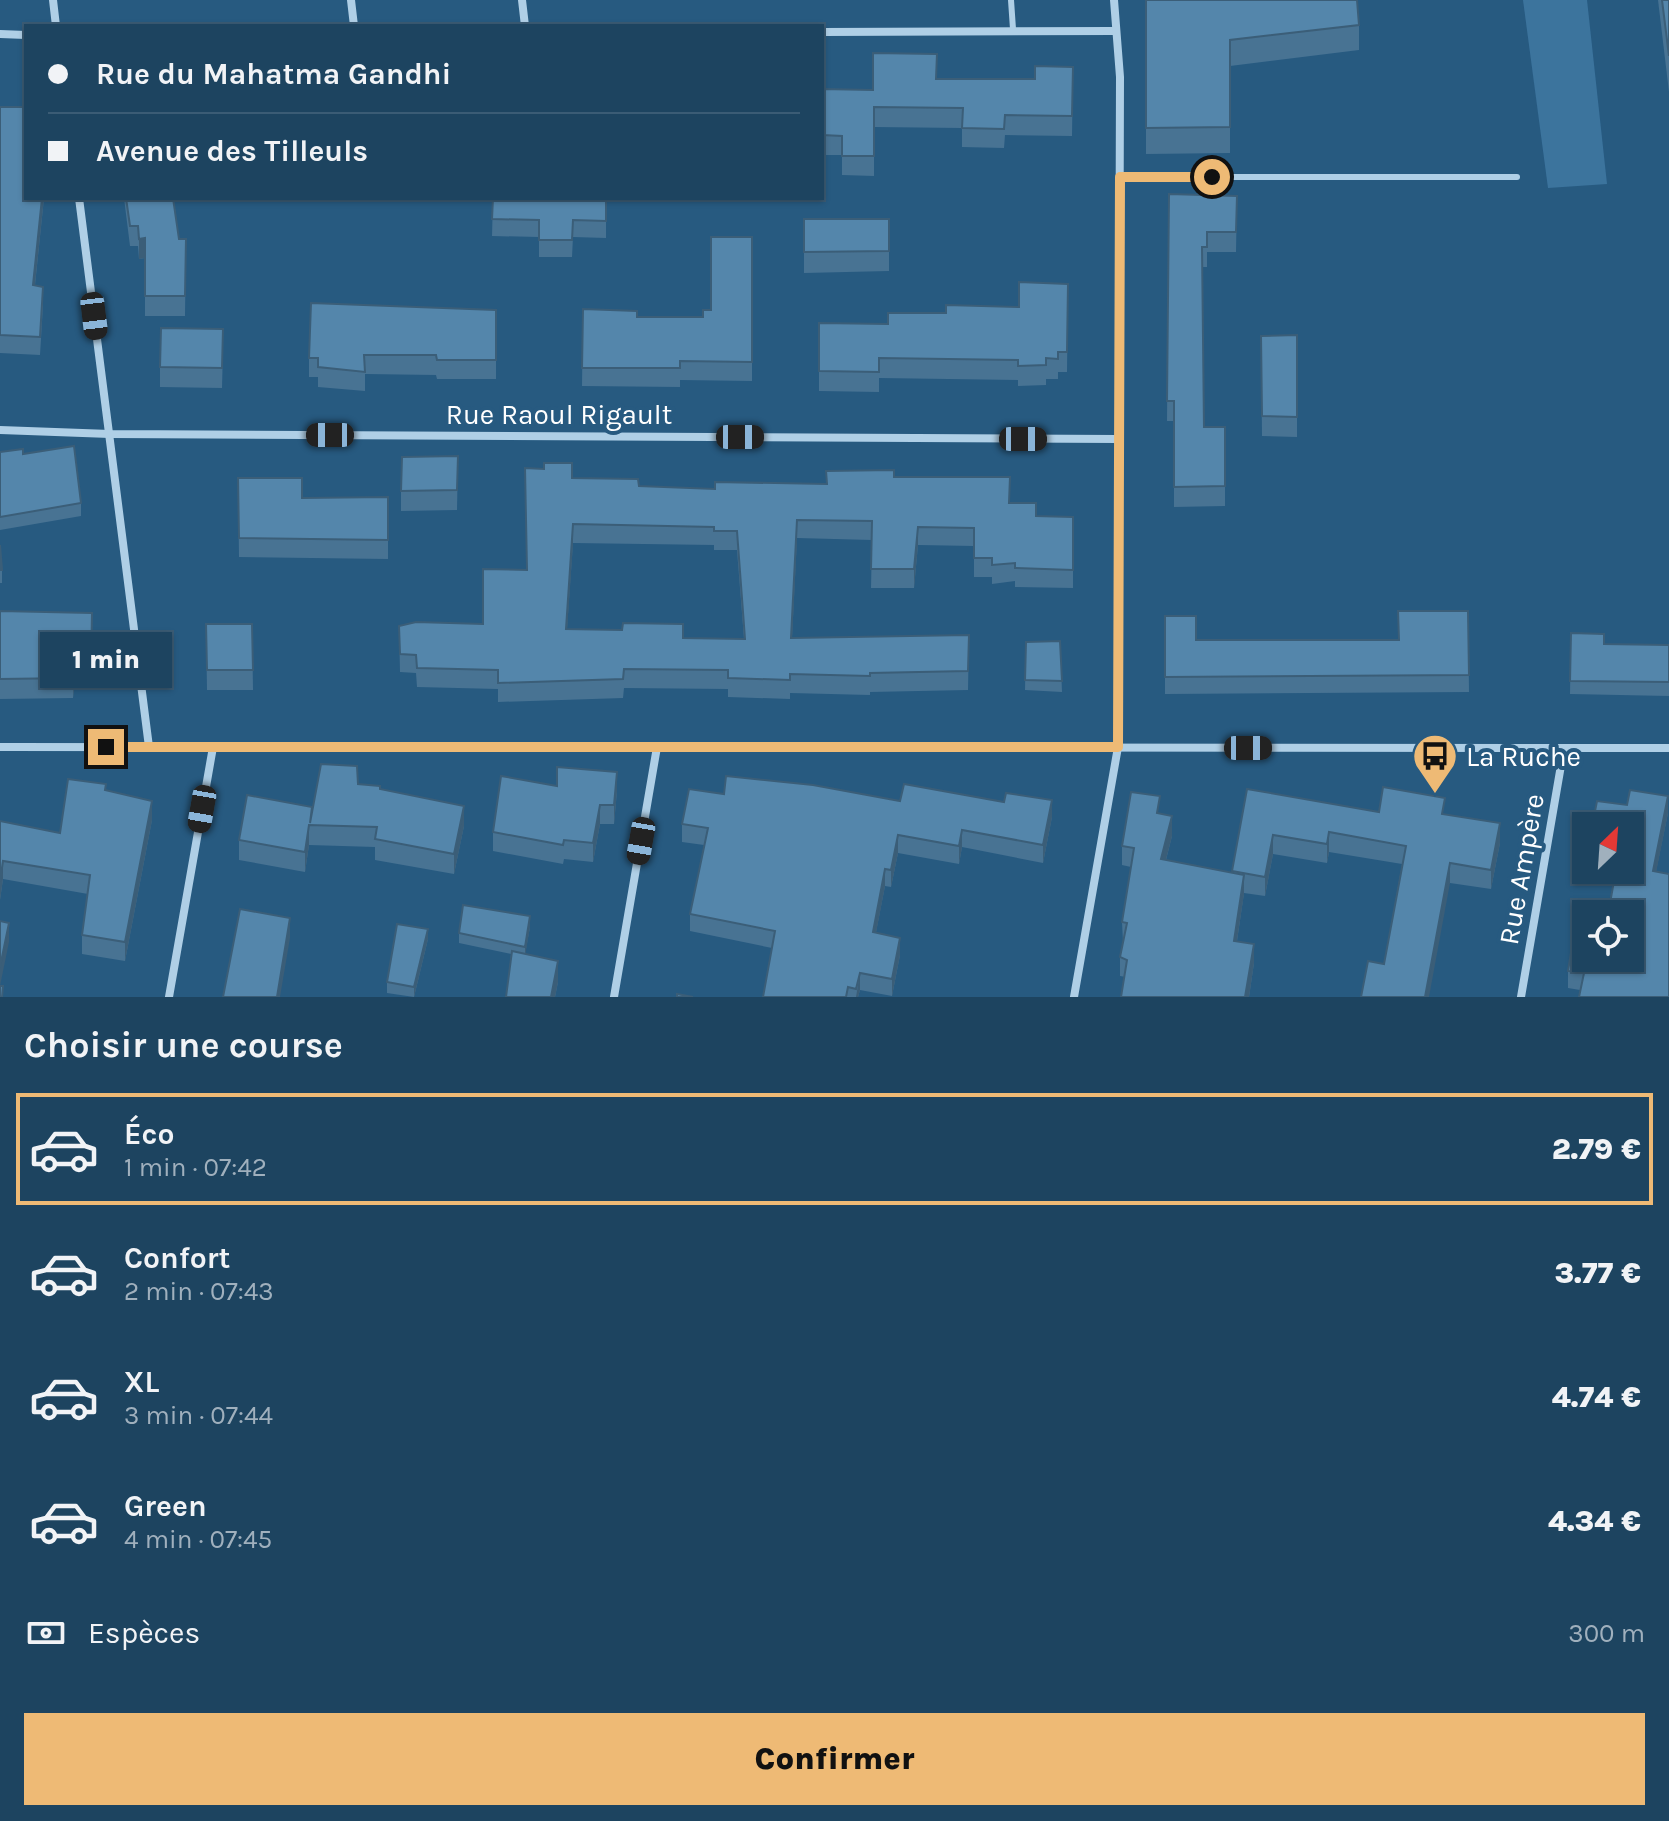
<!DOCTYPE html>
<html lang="fr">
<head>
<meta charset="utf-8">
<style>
	:root { --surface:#1d4460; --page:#254b66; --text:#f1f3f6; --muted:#a0b0bd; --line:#3b5c75; --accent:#eeba75 }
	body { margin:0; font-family:Karla,sans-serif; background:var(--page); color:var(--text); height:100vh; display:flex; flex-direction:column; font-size:30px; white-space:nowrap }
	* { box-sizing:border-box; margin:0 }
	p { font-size:26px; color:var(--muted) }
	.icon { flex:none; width:44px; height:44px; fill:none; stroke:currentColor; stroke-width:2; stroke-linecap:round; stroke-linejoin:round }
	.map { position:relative; height:997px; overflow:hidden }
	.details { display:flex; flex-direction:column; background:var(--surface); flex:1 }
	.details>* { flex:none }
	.banner { position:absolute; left:24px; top:24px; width:800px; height:176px; border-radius:0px; box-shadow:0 2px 6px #0004,0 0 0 2px var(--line); display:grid; align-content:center; height:176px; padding:0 24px; background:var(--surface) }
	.needle { width:52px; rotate:25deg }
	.fabs { position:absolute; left:1572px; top:812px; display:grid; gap:16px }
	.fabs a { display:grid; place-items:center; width:72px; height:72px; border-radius:0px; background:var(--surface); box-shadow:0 2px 6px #0004,0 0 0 2px var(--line); font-size:40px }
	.end { position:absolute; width:36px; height:36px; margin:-18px; border:10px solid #eeba75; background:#111; box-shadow:0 0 0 4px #111 }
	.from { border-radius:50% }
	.bubble { position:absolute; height:56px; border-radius:0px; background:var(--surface); box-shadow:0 2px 6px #0004,0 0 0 2px var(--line); font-size:26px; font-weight:800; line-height:56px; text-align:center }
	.car { position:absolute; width:24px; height:48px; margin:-24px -12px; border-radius:10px; box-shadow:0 0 6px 2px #0007; background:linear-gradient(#222 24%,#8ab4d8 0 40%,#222 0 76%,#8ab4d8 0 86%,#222 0) }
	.banner b { display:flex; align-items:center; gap:28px; height:76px; font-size:30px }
	.banner b+b { border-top:2px solid var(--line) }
	.banner i { width:20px; height:20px; background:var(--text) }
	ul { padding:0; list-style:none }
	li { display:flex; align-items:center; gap:24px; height:112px; margin:0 16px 12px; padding:0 8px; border:4px solid transparent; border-radius:0px }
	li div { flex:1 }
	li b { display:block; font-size:30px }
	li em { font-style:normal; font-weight:800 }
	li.active { border-color:var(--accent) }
	li>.icon { width:72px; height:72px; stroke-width:1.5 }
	h2 { padding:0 24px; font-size:36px; line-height:96px }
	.pay { display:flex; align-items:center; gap:20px; height:88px; padding:0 24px; font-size:30px }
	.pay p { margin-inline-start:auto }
	.action { display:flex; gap:16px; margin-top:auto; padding:16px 24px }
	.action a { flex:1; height:92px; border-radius:0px; background:var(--accent); color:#111; font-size:32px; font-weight:800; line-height:92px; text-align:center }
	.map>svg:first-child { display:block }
	.green { fill:#3c749d }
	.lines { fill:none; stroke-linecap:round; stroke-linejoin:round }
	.lane { stroke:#afcfe6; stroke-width:6 }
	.street { stroke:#afcfe6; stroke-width:8 }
	.wall { fill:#487393; fill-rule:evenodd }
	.shaded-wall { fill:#3b5e78 }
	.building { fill:#5486ab; stroke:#3b5e78; stroke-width:2; fill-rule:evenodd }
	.route { stroke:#eeba75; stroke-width:10 }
	.labels { text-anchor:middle; stroke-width:8; stroke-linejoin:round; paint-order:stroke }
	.street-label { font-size:28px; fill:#fff; stroke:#275a80 }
	.poi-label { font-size:28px; fill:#fff; stroke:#275a80; text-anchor:start }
</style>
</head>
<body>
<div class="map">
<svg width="1669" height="997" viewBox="0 0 1669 997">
	<rect width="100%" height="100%" fill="#275a80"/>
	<polygon class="green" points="1523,0 1587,0 1607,184 1548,188"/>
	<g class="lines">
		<g class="lane">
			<polyline points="1011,0 1013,29"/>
			<polyline points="1120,177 1517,177"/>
		</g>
		<g class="street">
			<polyline points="53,0 56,26"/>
			<polyline points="351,0 354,26"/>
			<polyline points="522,0 525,26"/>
			<polyline points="822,32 1114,31"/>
			<polyline points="0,34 26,35"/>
			<polyline points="79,198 149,747"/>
			<polyline points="0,430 110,434 1118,439"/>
			<polyline points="0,747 1669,748"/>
			<polyline points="169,997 213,747"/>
			<polyline points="614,997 657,747"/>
			<polyline points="1074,997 1118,747 1120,77 1114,0"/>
			<polyline points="1521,997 1564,748"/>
		</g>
	</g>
	<g class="wall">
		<polygon points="1146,0 1359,25 1359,50 1230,66 1230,153 1146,154"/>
		<polygon points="1658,0 1669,0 1669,92"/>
		<polygon points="1073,67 1072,136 1005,135 1004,148 962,147 962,128 874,127 874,176 842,175 842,155 822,155 822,89 873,90 937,79 1035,79"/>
		<polygon points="0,107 26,198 44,198 35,285 43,305 40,355 0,353"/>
		<polygon points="1169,194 1237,196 1236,252 1207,252 1207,267 1202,267 1204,427 1225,427 1225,506 1174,507 1174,421 1167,421"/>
		<polygon points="124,198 187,198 187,199 174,201 179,239 186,239 185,316 145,316 145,258 139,259 138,246 130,246"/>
		<polygon points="493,198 606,198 606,238 573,237 572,257 539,257 539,237 492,236"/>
		<polygon points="804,219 889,219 889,271 804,273"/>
		<polygon points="752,237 752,381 680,380 680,387 582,386 583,309 637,317 703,317 711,310"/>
		<polygon points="1068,284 1067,372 1058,372 1058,379 1046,379 1046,385 1018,386 1018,380 879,378 879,392 819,391 819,323 888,324 946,313 1019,307"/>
		<polygon points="496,310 496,379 437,379 436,375 365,374 365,391 318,387 318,377 309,377 309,358"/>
		<polygon points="1297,335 1297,437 1262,436 1261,336"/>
		<polygon points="223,349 222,388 160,387 160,367"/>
		<polygon points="0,452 23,454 81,503 81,516 0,530"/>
		<polygon points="458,456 457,510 401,511 401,491"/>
		<path d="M894,477L1010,503L1036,516L1073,517V588L1015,587V581L992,584V577H974V546L918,545L914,588H871L872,540L797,538L792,638L969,635L968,690L870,692V695L790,693V699L728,697V689L624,688L623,698L498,702V689L417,687L416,673L400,672L399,626L483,624L527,570L572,478L639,486L715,489L826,484ZM573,543L714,545V550H737L744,639L683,638L567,629Z"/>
		<polygon points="238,478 302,498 388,497 388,559 239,557"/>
		<polygon points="0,545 2,570 2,583 0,583"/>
		<polygon points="0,611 92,613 91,688 74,688 73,698 0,699"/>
		<polygon points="1468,611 1469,692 1165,694 1165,616 1196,640 1398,640"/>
		<polygon points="206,624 252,624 253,690 207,690"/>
		<polygon points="1571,633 1604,644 1669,645 1669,696 1570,694"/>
		<polygon points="1060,641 1062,692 1025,690 1026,642"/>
		<polygon points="358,784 380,789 464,826 454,874 375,860 375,847 309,845 305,872 239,860 239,840 312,807"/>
		<polygon points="1247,789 1379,812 1445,814 1500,843 1491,889 1450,883 1384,964 1402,864 1329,852 1327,863 1273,854 1265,896 1244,893 1237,941 1254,963 1249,997 1120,976 1120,957 1123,942 1122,922 1131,867 1122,865 1122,846 1160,814 1172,836 1166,860 1232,873"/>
		<polygon points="106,790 152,820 125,961 82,954 82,935 88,894 3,879 0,900 0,821 60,833"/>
		<polygon points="1630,790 1668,796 1668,813 1656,871 1669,874 1669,997 1579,997 1580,990 1568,988 1568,971 1576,922 1586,924 1586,958 1630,958 1630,914 1608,914 1616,870 1630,870 1630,826 1592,826 1597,801 1627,805"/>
		<polygon points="617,791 614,824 600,824 593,862 564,859 563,864 493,851 493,832"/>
		<polygon points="724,794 900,801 1052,817 1043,863 962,847 959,864 898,853 891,887 885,886 876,932 900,955 892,996 860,990 858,997 763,997 772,948 690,931 690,914 704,845 682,842 682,824"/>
		<polygon points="530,927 525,954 558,982 555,997 506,997 511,954 459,943 459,933"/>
		<polygon points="428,939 414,997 387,993 387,982"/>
	</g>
	<g class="shaded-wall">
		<polygon points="42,198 44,198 33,303 33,285"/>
		<polygon points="145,238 145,258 139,259 139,239"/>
		<polygon points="797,520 797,538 791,657 791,638"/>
		<polygon points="573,524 573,543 566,647 566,629"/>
		<polygon points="918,527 918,545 914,588 914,569"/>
		<polygon points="74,668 74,688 73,698 73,678"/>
		<polygon points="617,772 617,791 614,824 614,805"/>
		<polygon points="1668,796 1668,813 1653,888 1653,871"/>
		<polygon points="1052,800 1052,817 1043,863 1043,845"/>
		<polygon points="152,801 152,820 125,961 125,942"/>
		<polygon points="600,805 600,824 593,862 593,843"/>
		<polygon points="464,806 464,826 454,874 454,854"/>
		<polygon points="1172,816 1172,836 1161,879 1161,859"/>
		<polygon points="1500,823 1500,843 1491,889 1491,870"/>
		<polygon points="309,825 309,845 305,872 305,852"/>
		<polygon points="962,830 962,847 959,864 959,846"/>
		<polygon points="1329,832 1329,852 1327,863 1327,844"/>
		<polygon points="898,835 898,853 891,887 891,870"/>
		<polygon points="1273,835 1273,854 1265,896 1265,877"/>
		<polygon points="3,861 3,879 0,900 0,881"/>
		<polygon points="1450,863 1450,883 1429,997 1425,997"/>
		<polygon points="885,869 885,886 873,949 873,932"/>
		<polygon points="1244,875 1244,894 1234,960 1234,941"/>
		<polygon points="530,916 530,927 525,957 525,947"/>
		<polygon points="290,918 290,938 280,997 277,997"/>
		<polygon points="9,923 9,942 0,986 0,967"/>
		<polygon points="428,929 428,939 414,997 414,987"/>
		<polygon points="900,938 900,955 892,996 892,979"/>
		<polygon points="1254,944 1254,963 1249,997 1245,997"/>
		<polygon points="558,961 558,982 555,997 551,997"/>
		<polygon points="860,973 860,990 858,997 856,997"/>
	</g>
	<g class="building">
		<polygon points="1146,0 1357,0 1359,25 1230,40 1230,127 1146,128"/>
		<polygon points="1662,0 1669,0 1669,56"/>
		<polygon points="873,53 937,54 936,79 1035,79 1035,66 1073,67 1072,116 1005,115 1004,129 962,128 963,108 874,107 874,156 842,156 842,136 822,135 822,89 873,90"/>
		<polygon points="0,107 26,107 26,198 42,198 33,285 43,287 40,337 0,335"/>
		<polygon points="1169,194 1237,196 1236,232 1207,232 1207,247 1202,247 1204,427 1225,427 1225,486 1174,487 1174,401 1167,401"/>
		<polygon points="126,198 173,198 179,239 186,239 185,296 145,296 145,238 139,239 138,226 130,226"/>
		<polygon points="493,198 606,198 606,221 573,220 572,240 539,240 539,220 492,219"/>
		<polygon points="804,219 889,219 889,251 804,252"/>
		<polygon points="711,237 752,237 752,362 680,361 680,368 582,368 583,309 637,311 637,317 703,317 703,310 711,310"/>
		<polygon points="1019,282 1068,284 1067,352 1058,352 1058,359 1046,358 1046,365 1018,366 1018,360 879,358 879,372 819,371 819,323 888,324 888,313 946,313 946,305 1019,307"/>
		<polygon points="311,303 496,310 496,360 437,360 436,355 364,355 365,372 318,367 318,358 309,358"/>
		<polygon points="161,328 223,329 222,368 160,367"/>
		<polygon points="1297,335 1297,417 1262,416 1261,336"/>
		<polygon points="74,446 81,503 0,517 0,452 23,449 23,454"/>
		<polygon points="458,456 457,490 401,491 402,457"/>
		<path d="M544,463H572V478L638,479L639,486L715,489V482L827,484L826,471L894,470V477H1010L1009,503H1036V516L1073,517V570L1015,568V563L992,565V558H974V528L918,527L914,569H871L872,521L797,520L791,638L969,635L968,671L870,673V676L790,674V680L728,678V670L624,669L623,679L498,683V670L417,668L416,655L400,654L399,626L416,622L483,624V569L527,570L525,468L544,469ZM573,524L714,527V531H737L745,639L683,638V624L623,623L622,630L566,629Z"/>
		<polygon points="238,478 302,478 302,498 388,497 388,540 239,538"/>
		<polygon points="0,545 2,570 0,570"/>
		<polygon points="0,611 92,613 91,668 74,668 73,678 0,679"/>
		<polygon points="1398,611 1468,611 1469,675 1165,677 1165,616 1196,616 1196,640 1399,640"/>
		<polygon points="206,624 252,624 253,670 207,670"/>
		<polygon points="1571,633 1604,634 1604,644 1669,645 1669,682 1570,681"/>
		<polygon points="1060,641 1062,681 1025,680 1026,642"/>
		<polygon points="321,764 357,766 358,784 380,786 380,789 464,806 454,854 375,839 377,827 309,825 305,852 239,840 247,795 312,807 310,823"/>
		<polygon points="557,767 617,772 614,805 600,805 593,843 564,840 563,845 493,832 501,776 557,786"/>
		<polygon points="726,776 813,785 900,801 904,784 1004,802 1006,793 1052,800 1043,845 962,830 959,846 898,835 891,870 885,869 873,932 900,938 892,979 860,973 856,989 848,987 846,997 763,997 775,931 690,914 708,828 682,824 689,789 724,794"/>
		<polygon points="68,779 106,784 105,790 152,801 125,942 82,935 90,875 3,861 0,881 0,821 60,833"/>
		<polygon points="1383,787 1445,798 1442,814 1500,823 1491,870 1450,863 1425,997 1361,997 1368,961 1384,964 1406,846 1329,832 1327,844 1273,835 1265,877 1232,871 1247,789 1379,812"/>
		<polygon points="1630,790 1668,796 1653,871 1669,874 1669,997 1579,997 1584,973 1568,971 1576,922 1586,924 1586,958 1630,958 1630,914 1608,914 1616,870 1630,870 1630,826 1592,826 1597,801 1627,805"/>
		<polygon points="1131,792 1160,796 1157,813 1172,816 1161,859 1244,875 1234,941 1254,944 1245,997 1121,997 1127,960 1120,957 1127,923 1122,922 1134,848 1122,846"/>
		<polygon points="463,905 530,916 525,947 459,933"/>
		<polygon points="240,909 290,918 277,997 223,997"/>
		<polygon points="0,921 9,923 0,967"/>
		<polygon points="397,924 428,929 414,987 387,982"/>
		<polygon points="512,951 558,961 551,997 506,997"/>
		<polygon points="0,986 3,986 2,997 0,997"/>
		<polygon points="677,994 693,997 677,997"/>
	</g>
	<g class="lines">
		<polyline class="route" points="106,747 1118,747 1120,177 1212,177"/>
	</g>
	<defs>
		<g id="bus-pin" transform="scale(2.3)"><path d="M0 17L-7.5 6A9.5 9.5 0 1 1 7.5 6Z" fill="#eeba75" stroke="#275a80"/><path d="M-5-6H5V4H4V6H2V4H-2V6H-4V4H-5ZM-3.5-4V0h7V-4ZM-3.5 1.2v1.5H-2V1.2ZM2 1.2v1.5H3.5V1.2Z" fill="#111"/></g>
	</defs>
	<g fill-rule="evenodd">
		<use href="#bus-pin" x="1435" y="756"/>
	</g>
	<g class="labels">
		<g class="street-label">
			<text x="559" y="424">Rue Raoul Rigault</text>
			<text transform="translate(1521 869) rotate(-80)" y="10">Rue Ampère</text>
		</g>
		<g class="poi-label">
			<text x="1466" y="766">La Ruche</text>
		</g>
	</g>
</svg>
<div class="fabs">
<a><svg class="needle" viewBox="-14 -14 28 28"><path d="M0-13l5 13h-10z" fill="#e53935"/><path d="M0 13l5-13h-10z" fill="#a0b0bd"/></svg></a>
<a><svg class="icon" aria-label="locate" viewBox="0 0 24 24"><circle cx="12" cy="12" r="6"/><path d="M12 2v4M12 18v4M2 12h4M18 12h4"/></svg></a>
</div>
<i class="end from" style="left:1212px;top:177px"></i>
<i class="end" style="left:106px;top:747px"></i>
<div class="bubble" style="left:40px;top:632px;width:132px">1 min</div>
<i class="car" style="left:94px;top:316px;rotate:173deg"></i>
<i class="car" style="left:330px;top:435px;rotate:270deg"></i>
<i class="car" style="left:740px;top:437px;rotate:90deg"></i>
<i class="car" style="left:1023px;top:439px;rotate:90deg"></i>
<i class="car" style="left:1248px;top:748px;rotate:90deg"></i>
<i class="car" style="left:202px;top:809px;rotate:190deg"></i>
<i class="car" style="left:641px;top:841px;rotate:190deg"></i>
<div class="banner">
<b><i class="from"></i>Rue du Mahatma Gandhi</b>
<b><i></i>Avenue des Tilleuls</b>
</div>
</div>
<section class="details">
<h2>Choisir une course</h2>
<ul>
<li class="active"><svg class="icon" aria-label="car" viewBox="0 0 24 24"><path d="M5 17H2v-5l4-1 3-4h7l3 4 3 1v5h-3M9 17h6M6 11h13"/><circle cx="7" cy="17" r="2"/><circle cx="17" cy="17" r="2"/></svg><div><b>Éco</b><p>1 min · 07:42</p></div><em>2.79 €</em></li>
<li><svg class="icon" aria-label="car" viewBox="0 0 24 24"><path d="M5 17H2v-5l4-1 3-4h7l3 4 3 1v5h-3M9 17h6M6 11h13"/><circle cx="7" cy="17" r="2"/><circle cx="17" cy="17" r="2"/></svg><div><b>Confort</b><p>2 min · 07:43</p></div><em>3.77 €</em></li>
<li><svg class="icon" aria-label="car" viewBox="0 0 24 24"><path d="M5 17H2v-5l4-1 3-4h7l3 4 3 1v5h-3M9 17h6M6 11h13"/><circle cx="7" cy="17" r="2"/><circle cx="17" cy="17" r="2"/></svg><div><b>XL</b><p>3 min · 07:44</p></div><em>4.74 €</em></li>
<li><svg class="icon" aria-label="car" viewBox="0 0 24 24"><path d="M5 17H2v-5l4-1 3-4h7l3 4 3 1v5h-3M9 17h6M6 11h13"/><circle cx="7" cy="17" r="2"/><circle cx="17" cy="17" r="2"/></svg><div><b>Green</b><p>4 min · 07:45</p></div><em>4.34 €</em></li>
</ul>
<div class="pay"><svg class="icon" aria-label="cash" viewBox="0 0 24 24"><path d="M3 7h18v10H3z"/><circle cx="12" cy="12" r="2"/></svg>Espèces<p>300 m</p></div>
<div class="action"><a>Confirmer</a></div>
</section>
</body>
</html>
